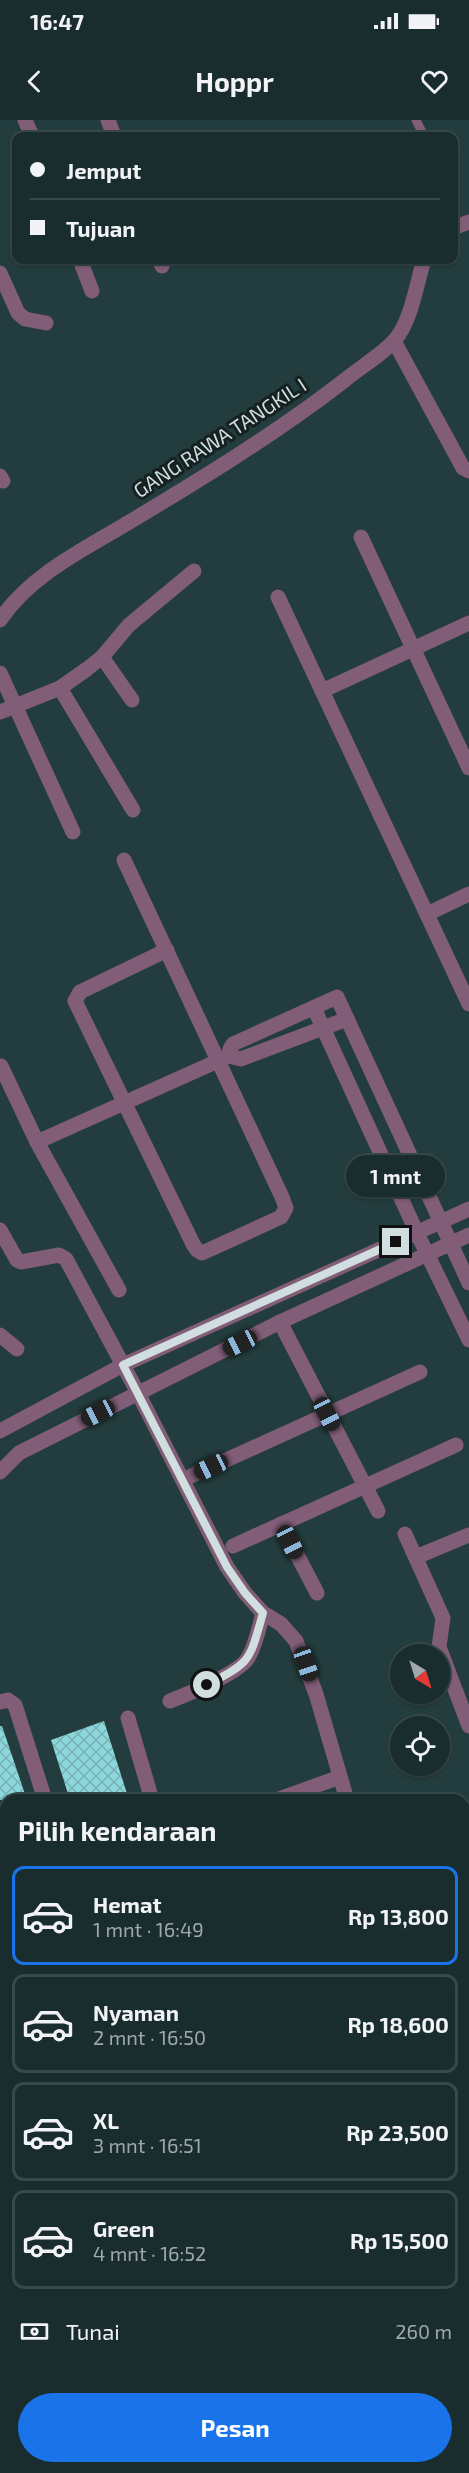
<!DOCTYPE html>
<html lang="id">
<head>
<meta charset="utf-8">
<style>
	:root { --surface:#1a2d2e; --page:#27393a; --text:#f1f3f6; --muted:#9fa8aa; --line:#38494a; --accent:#1a73e8 }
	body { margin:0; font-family:"Exo 2",sans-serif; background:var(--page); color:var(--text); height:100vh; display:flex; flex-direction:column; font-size:22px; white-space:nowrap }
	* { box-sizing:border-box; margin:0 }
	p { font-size:20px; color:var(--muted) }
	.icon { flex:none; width:33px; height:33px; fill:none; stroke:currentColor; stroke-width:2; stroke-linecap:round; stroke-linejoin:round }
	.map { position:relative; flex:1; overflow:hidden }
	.side { position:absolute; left:0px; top:1674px; width:470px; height:680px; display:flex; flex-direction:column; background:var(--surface); border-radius:18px 18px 0 0; box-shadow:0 2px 4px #0004,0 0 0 2px var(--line) }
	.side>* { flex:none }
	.banner { position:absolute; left:12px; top:12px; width:446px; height:132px; border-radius:12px; box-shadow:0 2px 4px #0004,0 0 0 2px var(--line); display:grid; align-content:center; height:132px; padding:0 18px; background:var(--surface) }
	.needle { width:39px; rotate:142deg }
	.controls { position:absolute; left:390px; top:1524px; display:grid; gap:12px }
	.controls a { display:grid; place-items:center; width:60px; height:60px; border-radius:50%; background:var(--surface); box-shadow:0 2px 4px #0004,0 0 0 2px var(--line); font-size:30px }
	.end { position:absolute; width:27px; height:27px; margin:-14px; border:8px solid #d0dedf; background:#111; box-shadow:0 0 0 3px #111 }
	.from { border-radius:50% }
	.bubble { position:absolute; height:42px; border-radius:21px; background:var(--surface); box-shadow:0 2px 4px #0004,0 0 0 2px var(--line); font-size:20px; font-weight:700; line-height:42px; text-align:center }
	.car { position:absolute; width:18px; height:36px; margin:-18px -9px; border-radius:8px; box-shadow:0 0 4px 2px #0007; background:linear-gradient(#222 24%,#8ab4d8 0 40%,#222 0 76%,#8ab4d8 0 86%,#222 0) }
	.banner b { display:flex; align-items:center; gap:21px; height:57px; font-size:22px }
	.banner b+b { border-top:2px solid var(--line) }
	.banner i { width:15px; height:15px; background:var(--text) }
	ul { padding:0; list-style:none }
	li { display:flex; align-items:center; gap:18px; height:99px; margin:0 12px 9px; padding:0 6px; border:3px solid var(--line); border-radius:12px }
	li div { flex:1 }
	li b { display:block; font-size:22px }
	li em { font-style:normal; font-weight:700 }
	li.selected { border-color:var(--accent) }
	li>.icon { width:54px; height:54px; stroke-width:1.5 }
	h2 { padding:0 18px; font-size:27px; line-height:72px }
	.pay { display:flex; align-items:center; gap:15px; height:66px; padding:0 18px; font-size:22px }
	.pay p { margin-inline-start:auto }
	.action { display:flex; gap:12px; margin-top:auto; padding:12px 18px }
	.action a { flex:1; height:69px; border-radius:36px; background:var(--accent); color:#fff; font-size:24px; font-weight:700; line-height:69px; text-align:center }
	.status { display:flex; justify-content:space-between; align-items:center; height:42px; padding:0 30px; background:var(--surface); direction:ltr }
	.status svg { height:16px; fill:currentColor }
	header { display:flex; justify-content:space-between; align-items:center; height:78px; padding:0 18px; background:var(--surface); font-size:27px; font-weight:700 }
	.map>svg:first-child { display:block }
	.building { fill:url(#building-cross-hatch) }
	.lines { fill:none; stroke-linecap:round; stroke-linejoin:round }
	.lane { stroke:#815d78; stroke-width:9 }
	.street { stroke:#815d78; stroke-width:15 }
	.secondary { stroke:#aa719b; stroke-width:15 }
	.route { stroke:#d0dedf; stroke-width:8 }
	.labels { text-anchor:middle; stroke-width:6; stroke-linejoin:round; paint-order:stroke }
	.street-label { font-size:20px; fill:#d0dedf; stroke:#162121 }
</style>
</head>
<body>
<div class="status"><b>16:47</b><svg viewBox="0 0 49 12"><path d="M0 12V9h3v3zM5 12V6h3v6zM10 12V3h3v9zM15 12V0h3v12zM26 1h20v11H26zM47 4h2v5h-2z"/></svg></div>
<header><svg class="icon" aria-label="back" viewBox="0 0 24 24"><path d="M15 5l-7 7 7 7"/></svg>Hoppr<svg class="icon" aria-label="heart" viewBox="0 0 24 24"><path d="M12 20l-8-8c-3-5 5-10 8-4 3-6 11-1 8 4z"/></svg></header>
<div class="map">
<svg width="469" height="2353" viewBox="0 0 469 2353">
	<defs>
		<pattern id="building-cross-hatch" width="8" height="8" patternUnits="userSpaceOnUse" patternTransform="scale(1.5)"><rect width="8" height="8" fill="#8bd7db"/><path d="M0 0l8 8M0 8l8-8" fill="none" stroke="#78b2b5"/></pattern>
	</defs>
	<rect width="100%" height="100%" fill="#233c3d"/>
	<g class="building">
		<polygon points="104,1601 129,1680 112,1680 109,1673 88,1680 70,1680 51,1620"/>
		<polygon points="0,1606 2,1606 27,1680 0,1680"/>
	</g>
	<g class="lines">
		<g class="lane">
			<polyline points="416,0 424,16"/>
			<polyline points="464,2264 469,2274"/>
		</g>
		<g class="street">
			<polyline points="25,0 32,16"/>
			<polyline points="108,0 114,16"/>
			<polyline points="453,108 469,102"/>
			<polyline points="80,140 92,171"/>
			<polyline points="159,140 162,146"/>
			<polyline points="0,153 18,193 25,199 46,203"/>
			<polyline points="394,221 463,348 469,351"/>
			<polyline points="0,356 3,361"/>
			<polyline points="361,417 469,648"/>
			<polyline points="278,477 469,884"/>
			<path d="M0,500C28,458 78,432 121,407C198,361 274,315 345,260C359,248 383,234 395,220C412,199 416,165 424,140"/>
			<polyline points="102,537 132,580"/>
			<polyline points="0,553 73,712"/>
			<polyline points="60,568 133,690"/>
			<polyline points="322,571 469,503"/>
			<polyline points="0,592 60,568 87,549 102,537 129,505 194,451"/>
			<polyline points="124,740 282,1077 286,1088 281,1097 202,1133 197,1130 193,1124 75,881 80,872 167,830"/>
			<polyline points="427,794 469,774"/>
			<polyline points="314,888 417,1113 469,1220"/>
			<polyline points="229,936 230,929 233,924 337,877 469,1163"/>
			<polyline points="1,946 37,1022 119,1170"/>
			<polyline points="37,1022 229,936 241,939 347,899"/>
			<polyline points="0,1110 17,1140 21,1142 59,1135 66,1139 138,1273 227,1447 245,1473 263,1493 281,1504 296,1521 316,1574 347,1680"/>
			<polyline points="280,1202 378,1391"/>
			<polyline points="0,1215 17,1229"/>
			<polyline points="0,1311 123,1245 469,1089"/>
			<polyline points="0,1352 19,1333 280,1202 469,1115"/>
			<polyline points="191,1356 420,1252"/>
			<polyline points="281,1404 317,1473"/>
			<polyline points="405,1414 443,1498 439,1527 469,1606"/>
			<polyline points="233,1426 456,1325"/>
			<polyline points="416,1437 469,1415"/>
			<path d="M170,1581C188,1574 239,1553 248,1538C256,1525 259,1507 263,1493"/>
			<polyline points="0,1582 8,1580 15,1585 45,1680"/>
			<polyline points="128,1598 152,1680"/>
			<polyline points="276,1680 340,1657"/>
			<polyline points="464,1814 469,1812"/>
			<polyline points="0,1872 6,1891"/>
			<polyline points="464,1977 469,1977"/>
			<polyline points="0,2230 6,2228"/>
			<polyline points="0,2239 6,2254"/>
			<polyline points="47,2348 48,2353"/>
		</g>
		<g class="secondary">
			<polyline points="464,2169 469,2166"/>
			<polyline points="0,2277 6,2277"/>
		</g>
	</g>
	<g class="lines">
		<path class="route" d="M207,1565C252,1541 249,1542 263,1493L245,1473L227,1447L123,1245L396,1122"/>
	</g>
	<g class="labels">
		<g class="street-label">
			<text transform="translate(220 318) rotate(-33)" y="7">GANG RAWA TANGKIL I</text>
		</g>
	</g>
</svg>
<div class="controls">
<a><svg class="needle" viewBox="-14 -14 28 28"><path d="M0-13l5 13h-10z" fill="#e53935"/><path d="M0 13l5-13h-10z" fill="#9fa8aa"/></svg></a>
<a><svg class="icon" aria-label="locate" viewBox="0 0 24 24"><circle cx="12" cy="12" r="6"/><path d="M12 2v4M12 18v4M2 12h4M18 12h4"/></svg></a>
</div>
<i class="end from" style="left:207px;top:1565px"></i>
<i class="end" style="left:396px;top:1122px"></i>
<div class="bubble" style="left:346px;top:1035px;width:99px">1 mnt</div>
<i class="car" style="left:240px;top:1223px;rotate:244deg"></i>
<i class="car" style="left:98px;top:1293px;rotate:243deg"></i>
<i class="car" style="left:327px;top:1294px;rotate:153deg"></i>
<i class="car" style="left:211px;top:1347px;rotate:245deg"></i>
<i class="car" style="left:290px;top:1422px;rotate:153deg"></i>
<i class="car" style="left:306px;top:1544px;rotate:161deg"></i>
<div class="banner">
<b><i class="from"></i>Jemput</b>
<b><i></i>Tujuan</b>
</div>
<section class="side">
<h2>Pilih kendaraan</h2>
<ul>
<li class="selected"><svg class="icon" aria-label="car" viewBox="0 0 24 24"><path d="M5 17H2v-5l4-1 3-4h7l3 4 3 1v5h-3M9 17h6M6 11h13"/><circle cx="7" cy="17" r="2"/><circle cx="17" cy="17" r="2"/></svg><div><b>Hemat</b><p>1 mnt · 16:49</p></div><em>Rp 13,800</em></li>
<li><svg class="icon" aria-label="car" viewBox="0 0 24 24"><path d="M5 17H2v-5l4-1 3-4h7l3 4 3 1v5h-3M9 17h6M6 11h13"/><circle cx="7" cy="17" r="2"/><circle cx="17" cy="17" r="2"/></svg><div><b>Nyaman</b><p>2 mnt · 16:50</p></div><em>Rp 18,600</em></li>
<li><svg class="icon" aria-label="car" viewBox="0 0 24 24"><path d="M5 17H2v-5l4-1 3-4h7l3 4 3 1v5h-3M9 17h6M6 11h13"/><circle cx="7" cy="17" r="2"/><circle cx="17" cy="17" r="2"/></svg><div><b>XL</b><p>3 mnt · 16:51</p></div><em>Rp 23,500</em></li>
<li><svg class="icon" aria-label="car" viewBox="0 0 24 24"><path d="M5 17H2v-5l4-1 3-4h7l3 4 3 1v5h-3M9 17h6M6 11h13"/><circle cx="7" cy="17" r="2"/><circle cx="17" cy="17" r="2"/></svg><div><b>Green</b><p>4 mnt · 16:52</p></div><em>Rp 15,500</em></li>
</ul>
<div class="pay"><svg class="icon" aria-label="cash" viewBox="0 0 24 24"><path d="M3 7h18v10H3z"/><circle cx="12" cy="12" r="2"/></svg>Tunai<p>260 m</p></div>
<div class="action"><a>Pesan</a></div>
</section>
</div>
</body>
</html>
